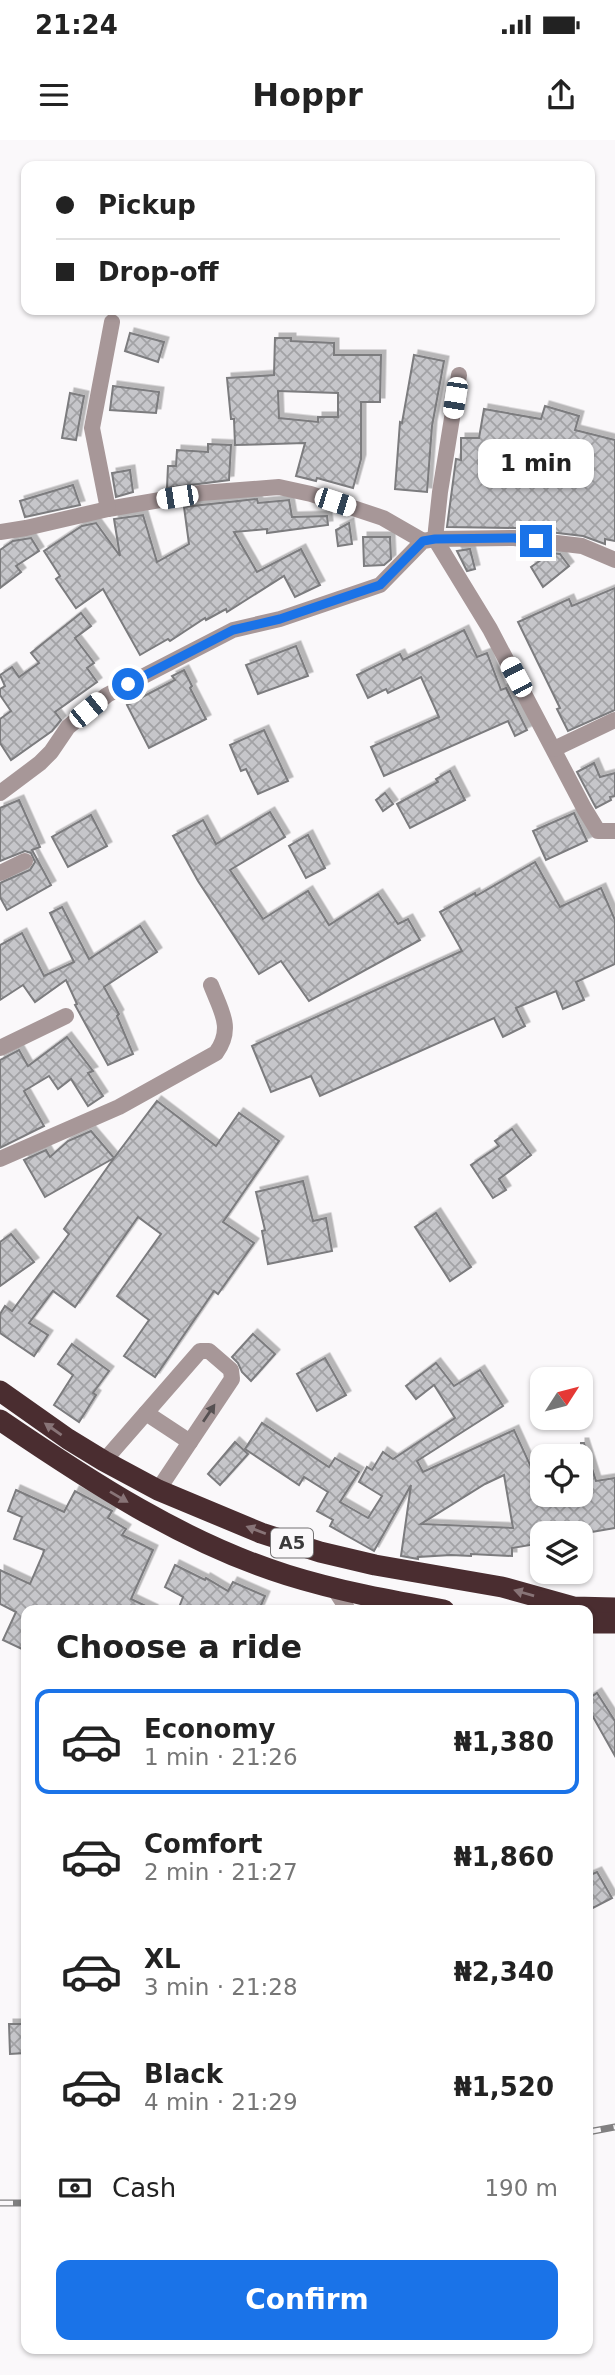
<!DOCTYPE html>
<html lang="en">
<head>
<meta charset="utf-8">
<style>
	:root { --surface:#fff; --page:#f6f6f6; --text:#222; --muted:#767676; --line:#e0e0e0; --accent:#1a73e8 }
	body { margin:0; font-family:"DejaVu Sans",sans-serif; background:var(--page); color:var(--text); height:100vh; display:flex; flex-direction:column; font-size:26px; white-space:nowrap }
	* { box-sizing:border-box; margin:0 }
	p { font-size:23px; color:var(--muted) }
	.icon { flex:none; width:38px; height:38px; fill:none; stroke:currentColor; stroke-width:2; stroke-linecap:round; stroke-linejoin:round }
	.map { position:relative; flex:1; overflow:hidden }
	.drawer { position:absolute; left:21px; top:1465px; width:572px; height:749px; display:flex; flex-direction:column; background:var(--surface); border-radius:14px; box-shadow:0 2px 5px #0004 }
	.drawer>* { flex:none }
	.banner { position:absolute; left:21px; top:21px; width:574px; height:154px; border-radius:14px; box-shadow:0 2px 5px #0004; display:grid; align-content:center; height:154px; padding:0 35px; background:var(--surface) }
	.needle { width:46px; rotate:54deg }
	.controls { position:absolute; left:530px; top:1227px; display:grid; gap:14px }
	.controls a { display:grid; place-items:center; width:63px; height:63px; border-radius:14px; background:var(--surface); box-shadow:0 2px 5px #0004; font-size:35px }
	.end { position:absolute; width:32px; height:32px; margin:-16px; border:9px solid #1a73e8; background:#fff; box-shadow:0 0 0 4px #fff }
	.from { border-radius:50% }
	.bubble { position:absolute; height:49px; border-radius:14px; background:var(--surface); box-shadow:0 2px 5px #0004; font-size:23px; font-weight:700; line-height:49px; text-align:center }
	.car { position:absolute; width:21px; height:42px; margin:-21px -10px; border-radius:9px; box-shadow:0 0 5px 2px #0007; background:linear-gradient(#fff 24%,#345 0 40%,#fff 0 76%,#345 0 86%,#fff 0) }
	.banner b { display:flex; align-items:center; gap:24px; height:66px; font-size:26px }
	.banner b+b { border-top:2px solid var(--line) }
	.banner i { width:18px; height:18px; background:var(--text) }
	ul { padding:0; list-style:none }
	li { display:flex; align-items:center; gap:21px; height:105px; margin:0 14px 10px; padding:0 21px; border:4px solid transparent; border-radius:14px }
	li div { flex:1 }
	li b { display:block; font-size:26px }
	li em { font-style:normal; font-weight:700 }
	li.current { border-color:var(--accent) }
	li>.icon { width:63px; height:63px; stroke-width:1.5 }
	h2 { padding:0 35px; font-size:32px; line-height:84px }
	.pay { display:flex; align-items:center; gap:18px; height:77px; padding:0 35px; font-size:26px }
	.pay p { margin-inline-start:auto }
	.button { display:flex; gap:14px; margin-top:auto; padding:14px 35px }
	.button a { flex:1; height:80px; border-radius:14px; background:var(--accent); color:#fff; font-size:28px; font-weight:700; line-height:80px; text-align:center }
	.status { display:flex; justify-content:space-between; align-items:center; height:49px; padding:0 35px; background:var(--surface); direction:ltr }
	.status svg { height:19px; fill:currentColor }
	header { display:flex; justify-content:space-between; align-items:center; height:91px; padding:0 35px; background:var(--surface); font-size:32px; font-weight:700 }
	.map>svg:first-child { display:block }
	.building { fill:url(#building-cross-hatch); stroke:#7b7b7e; stroke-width:2; fill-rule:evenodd; filter:url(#shadow) }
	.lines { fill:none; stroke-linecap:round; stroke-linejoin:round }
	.minor { stroke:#a79798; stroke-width:16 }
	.highway { stroke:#4a2d30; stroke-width:21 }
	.rail-casing { stroke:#818081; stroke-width:7 }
	.rail { stroke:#faf8fa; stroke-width:4.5; stroke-dasharray:13; stroke-linecap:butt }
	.oneway { fill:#565152 }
	.oneway2 { fill:#887477 }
	.route { stroke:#1a73e8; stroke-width:9 }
	.labels { text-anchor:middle; stroke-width:5; stroke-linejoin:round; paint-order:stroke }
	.shield { fill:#faf8fa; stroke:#747374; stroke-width:2 }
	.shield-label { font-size:18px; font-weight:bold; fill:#3b3a3b }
</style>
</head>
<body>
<div class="status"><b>21:24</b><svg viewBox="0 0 49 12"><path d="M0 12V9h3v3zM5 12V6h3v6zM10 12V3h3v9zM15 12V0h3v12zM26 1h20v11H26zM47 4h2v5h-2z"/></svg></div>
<header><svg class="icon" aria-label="menu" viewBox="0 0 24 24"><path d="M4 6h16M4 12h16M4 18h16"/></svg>Hoppr<svg class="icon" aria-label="share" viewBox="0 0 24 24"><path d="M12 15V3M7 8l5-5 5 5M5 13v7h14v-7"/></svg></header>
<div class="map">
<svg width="615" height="2235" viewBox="0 0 615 2235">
	<defs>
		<pattern id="building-cross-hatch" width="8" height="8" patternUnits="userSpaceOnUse" patternTransform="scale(1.75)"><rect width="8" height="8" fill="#c6c6ca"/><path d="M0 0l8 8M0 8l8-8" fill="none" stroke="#a2a2a5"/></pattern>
		<filter id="shadow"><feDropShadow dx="4.5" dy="-4.5" stdDeviation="0" flood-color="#0004"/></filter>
	</defs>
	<rect width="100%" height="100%" fill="#faf8fa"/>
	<g class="building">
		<polygon points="130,193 164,202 158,222 125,211"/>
		<path d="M275,198H291V201L334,203V215H381L380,262H361V319L353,348L317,338L316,341L296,336L305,303L235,305L234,279H231L227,238L274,235ZM278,251L338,253V277H318V282L279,278Z"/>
		<polygon points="414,215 444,221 432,286 427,352 395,349 400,282 402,283"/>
		<polygon points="113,246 159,252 156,273 110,270"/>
		<polygon points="70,253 84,256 76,300 62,298"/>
		<polygon points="545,266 579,276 575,290 615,300 615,401 605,399 605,404 583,396 515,388 447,387 456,319 461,320 461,298 479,298 484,269 541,279"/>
		<polygon points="208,304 231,305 229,340 167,348 168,326 176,326 177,310 208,312"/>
		<polygon points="130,330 133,352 116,357 112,333"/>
		<polygon points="73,345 80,365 25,377 20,361"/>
		<polygon points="257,359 258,363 289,360 292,377 327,376 328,385 267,393 267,389 234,392 257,432 301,409 320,445 295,457 284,436 227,472 226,469 206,480 205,478 170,501 168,499 140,515 103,449 76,468 56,439 60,436 44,411 82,386 96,383 120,416 114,379 143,375 157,422 189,404 184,367"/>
		<polygon points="349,383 352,404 338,406 336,390"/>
		<polygon points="363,397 390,397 391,419 384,425 364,426"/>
		<polygon points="31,398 39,411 16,426 21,432 0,448 0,410 13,401"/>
		<polygon points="470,409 475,429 467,431 457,411"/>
		<polygon points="551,413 560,414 569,426 543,447 531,427"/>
		<polygon points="615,448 615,570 568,591 557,569 560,568 518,482 569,459 572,466"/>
		<polygon points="81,473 91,486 75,498 94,523 87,528 97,542 55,572 61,580 52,591 11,620 0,603 0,579 11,571 0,555 0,549 5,546 0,535 12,527 19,537 39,523 31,513"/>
		<polygon points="464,490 477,517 487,513 501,550 506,548 527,590 515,596 508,581 384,636 371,607 439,577 421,537 388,553 386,549 368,558 357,535 400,514 403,520"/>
		<polygon points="296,506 308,536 258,554 246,525"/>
		<polygon points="184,530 192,546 190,548 206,579 149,608 127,565 175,540 172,536"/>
		<polygon points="264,590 288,641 258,654 246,629 241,631 230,605"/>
		<polygon points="594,623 600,637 615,633 615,656 610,657 611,660 596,668 577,632"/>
		<polygon points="450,631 465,660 410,688 397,664 438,642 436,639"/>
		<polygon points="385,653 393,664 383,671 376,660"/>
		<polygon points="19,660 40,707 32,710 51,745 7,770 0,757 0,743 30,730 35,722 31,713 25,711 0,721 0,668"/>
		<polygon points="270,672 285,697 230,730 263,779 308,751 329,785 378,754 398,784 408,779 420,800 309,861 281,821 259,834 198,741 173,696 203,680 216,704"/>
		<polygon points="574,673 587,701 546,720 533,691"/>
		<polygon points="91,675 107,706 68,727 52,697"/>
		<polygon points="308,695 325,728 306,738 289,706"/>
		<polygon points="535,722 560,767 601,748 615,780 615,824 576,842 584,860 563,869 556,851 516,868 525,886 503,897 494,878 320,956 311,936 271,952 252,906 462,811 440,772 475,753 476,756"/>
		<polygon points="62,767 89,819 140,786 157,812 104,847 119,874 117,876 133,914 108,925 75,865 77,864 66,840 35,862 23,845 0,860 0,805 22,793 44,836 74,822 50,773"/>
		<polygon points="67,897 93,931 88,933 103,956 88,966 71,939 58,949 49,936 24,951 44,986 0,1008 0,920 19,910 28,926"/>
		<polygon points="157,961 216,1006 239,973 279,1001 223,1082 254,1103 218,1154 214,1151 155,1237 124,1216 149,1180 117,1156 161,1094 138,1077 75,1167 53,1151 29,1183 48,1195 34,1216 0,1193 0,1174 5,1166 12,1171 69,1094 64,1089 114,1018 45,1057 24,1020 46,1010 50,1017 68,1001 91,991 114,1018"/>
		<polygon points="512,989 531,1015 499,1039 506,1050 493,1058 471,1025 499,1006 495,1001"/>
		<polygon points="303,1041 313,1081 326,1078 332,1111 268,1124 262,1091 265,1090 256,1052"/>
		<polygon points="436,1073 471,1127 450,1141 415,1087"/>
		<polygon points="11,1094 34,1122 0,1146 0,1102"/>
		<polygon points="253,1194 275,1214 251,1241 242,1232 238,1223 232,1217"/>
		<polygon points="72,1204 109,1231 93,1253 96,1255 79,1282 54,1265 73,1235 58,1224"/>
		<polygon points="325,1218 346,1255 317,1271 297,1234"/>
		<path d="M436,1223L454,1246L480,1230L503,1266L417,1321L423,1332L514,1290L536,1338L542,1337V1354H581V1303H584L596,1341L615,1338V1388L586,1393H542V1403L512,1408V1416L471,1414V1416L451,1415L418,1417V1419L401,1416L411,1345L374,1411L330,1386L333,1380L317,1371L328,1352L304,1337L299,1345L245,1309L262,1283L329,1327L335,1318L359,1332L340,1362L368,1378L382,1356L359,1342L367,1327L372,1330L383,1312L393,1319L455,1278L434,1245L416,1259L406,1246ZM504,1335L513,1388L421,1384L485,1344Z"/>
		<polygon points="235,1302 248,1314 220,1345 208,1334"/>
		<polygon points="16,1350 64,1372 75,1351 112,1371 108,1378 126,1389 122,1395 153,1410 131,1459 154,1470 26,1470 26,1511 3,1500 16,1472 0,1464 0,1430 30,1444 43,1414 44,1410 14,1399 22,1377 8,1371"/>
		<polygon points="175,1425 205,1440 206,1438 228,1451 233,1442 265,1456 259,1470 178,1470 183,1457 165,1447"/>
		<polygon points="597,1553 615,1581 615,1616 592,1575 588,1578 588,1559"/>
		<polygon points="597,1732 612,1758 593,1768 588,1758 588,1736"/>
		<polygon points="9,1884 26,1884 26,1913 10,1914"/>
	</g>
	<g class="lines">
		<g class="minor">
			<polyline points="459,235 440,352 435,399 490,489 584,668 598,691 615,691"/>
			<polyline points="108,369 201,353 279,347 311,354 383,378 423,401"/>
			<polyline points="0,392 26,388 108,369 92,288 112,182"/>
			<polyline points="554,609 615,580"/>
			<polyline points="0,653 40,623 51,612 68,587 107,555 233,490 280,479 380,445 423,401 435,399 514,398 582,406 615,420"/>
			<polyline points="0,733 25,721"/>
			<polyline points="0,908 66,876"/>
			<path d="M0,1019L119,967L216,913C234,888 221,871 211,845"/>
			<polyline points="146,1273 190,1302"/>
			<polyline points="104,1321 200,1211 209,1211 231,1230 232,1239 158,1350"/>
			<polyline points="333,1447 348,1470"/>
		</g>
		<g class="highway">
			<polyline points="0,1251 68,1299 104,1321 158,1350 261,1393 320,1412 375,1425 502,1447 574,1467 615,1468"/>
			<path d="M0,1280C88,1340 184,1403 287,1435C338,1451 392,1461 444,1470"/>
			<polyline points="588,1483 615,1483"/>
		</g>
		<g class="rail-casing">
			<g id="rail">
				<polyline points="588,1992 615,1987"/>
				<polyline points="0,2063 26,2063"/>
			</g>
		</g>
		<use href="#rail" class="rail"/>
	</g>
	<defs><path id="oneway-solid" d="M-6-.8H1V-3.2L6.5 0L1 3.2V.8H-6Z" transform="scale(1.75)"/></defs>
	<use class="oneway" href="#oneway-solid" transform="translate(209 1273) rotate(-56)"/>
	<g class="oneway2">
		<use href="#oneway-solid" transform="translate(53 1289) rotate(-145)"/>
		<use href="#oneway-solid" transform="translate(119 1357) rotate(31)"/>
		<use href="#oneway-solid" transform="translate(256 1390) rotate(-159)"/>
		<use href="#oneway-solid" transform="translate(524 1453) rotate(-164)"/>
	</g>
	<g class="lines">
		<polyline class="route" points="128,544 233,490 280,479 380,445 423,401 435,399 514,398 536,401"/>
	</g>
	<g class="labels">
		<rect class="shield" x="271" y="1388.5" width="42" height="29" rx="5"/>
		<g class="shield-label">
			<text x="292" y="1409">A5</text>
		</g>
	</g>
</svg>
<div class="controls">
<a><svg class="needle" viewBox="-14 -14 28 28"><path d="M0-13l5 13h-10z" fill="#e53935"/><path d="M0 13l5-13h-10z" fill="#767676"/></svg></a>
<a><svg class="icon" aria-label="locate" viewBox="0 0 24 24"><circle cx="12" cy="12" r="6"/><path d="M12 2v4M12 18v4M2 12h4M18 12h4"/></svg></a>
<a><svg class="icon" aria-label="layers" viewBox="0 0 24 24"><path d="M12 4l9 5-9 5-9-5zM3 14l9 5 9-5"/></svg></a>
</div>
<i class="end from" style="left:128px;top:544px"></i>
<i class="end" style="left:536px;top:401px"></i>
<div class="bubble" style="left:478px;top:299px;width:116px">1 min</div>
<i class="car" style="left:455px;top:258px;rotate:189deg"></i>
<i class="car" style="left:177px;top:357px;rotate:261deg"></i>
<i class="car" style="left:335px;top:362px;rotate:108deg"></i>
<i class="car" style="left:516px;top:537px;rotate:332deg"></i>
<i class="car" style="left:88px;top:570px;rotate:51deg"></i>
<div class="banner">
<b><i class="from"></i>Pickup</b>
<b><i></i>Drop-off</b>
</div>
<section class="drawer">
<h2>Choose a ride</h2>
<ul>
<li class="current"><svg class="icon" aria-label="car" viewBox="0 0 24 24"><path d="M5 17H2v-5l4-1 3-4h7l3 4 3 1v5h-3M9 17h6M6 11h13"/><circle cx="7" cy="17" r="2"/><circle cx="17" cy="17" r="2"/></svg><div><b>Economy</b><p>1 min · 21:26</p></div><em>₦1,380</em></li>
<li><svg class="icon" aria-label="car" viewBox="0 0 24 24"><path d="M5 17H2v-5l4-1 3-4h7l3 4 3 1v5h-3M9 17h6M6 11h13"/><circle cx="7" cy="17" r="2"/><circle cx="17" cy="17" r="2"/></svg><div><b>Comfort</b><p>2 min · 21:27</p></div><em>₦1,860</em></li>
<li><svg class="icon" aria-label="car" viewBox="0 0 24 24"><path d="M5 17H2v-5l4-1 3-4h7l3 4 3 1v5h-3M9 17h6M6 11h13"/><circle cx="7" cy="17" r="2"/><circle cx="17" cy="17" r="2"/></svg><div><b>XL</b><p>3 min · 21:28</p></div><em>₦2,340</em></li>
<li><svg class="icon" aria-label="car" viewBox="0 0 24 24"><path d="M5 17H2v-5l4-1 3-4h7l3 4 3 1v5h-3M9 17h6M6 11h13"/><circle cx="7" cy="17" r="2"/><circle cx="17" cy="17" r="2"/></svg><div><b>Black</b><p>4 min · 21:29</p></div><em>₦1,520</em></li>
</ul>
<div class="pay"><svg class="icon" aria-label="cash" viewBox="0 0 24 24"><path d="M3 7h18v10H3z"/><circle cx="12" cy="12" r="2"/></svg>Cash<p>190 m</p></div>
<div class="button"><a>Confirm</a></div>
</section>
</div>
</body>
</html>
